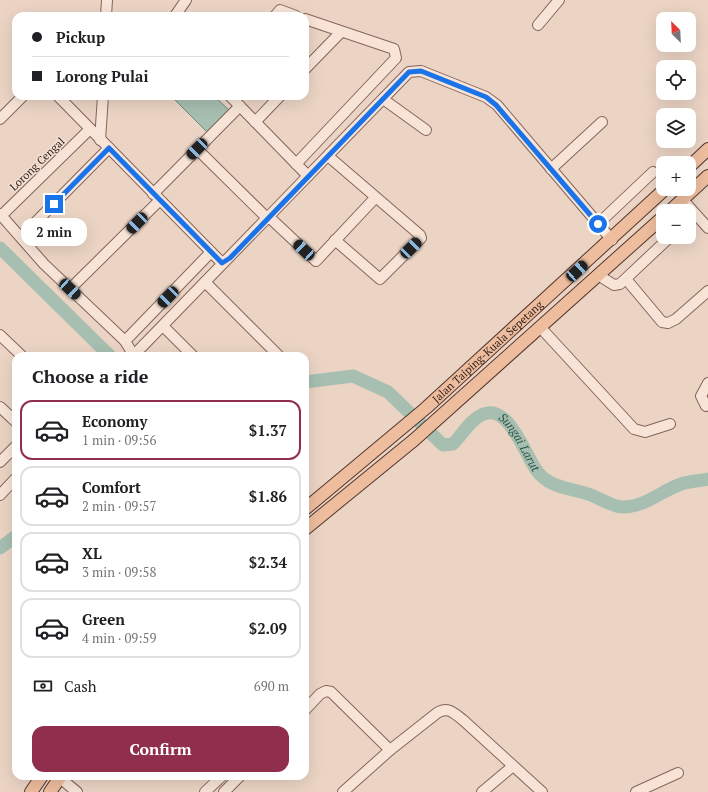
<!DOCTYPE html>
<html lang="en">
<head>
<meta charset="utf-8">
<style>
	:root { --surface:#fff; --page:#f2f2f2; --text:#202124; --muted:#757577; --line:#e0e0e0; --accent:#902f4c }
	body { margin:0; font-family:"PT Serif",serif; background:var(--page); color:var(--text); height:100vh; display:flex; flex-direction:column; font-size:15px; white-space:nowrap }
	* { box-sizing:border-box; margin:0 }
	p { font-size:13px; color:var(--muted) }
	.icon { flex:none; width:22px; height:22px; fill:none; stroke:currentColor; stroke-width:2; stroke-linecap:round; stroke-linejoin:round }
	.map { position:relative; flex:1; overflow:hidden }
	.details { position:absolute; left:12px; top:352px; width:297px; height:428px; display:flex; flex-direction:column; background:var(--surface); border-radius:12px; box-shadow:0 4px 16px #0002 }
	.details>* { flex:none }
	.banner { position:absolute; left:12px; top:12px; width:297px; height:88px; border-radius:12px; box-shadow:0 4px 16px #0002; display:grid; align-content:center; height:88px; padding:0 20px; background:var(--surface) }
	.needle { width:26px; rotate:336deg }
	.controls { position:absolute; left:656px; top:12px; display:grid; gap:8px }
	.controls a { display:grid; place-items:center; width:40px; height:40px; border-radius:8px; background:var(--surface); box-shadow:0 4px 16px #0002; font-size:20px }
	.end { position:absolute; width:18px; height:18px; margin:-9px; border:5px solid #1a73e8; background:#fff; box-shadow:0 0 0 2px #fff }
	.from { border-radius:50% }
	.bubble { position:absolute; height:28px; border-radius:12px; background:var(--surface); box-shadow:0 4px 16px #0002; font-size:13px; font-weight:600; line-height:28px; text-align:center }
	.car { position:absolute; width:12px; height:24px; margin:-12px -6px; border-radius:5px; box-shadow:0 0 3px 1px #0007; background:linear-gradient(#222 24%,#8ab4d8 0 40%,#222 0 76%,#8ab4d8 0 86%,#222 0) }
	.banner b { display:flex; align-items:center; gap:14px; height:38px; font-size:15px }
	.banner b+b { border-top:1px solid var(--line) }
	.banner i { width:10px; height:10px; background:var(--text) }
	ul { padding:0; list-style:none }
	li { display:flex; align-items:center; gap:12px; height:60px; margin:0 8px 6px; padding:0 12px; border:2px solid var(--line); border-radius:12px }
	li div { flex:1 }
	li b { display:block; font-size:15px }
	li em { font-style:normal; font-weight:600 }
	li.on { border-color:var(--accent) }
	li>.icon { width:36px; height:36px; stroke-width:1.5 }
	h2 { padding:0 20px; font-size:18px; line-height:48px }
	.pay { display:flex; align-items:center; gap:10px; height:44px; padding:0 20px; font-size:15px }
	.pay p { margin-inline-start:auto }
	.action { display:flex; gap:8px; margin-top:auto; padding:8px 20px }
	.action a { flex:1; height:46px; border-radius:12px; background:var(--accent); color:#fff; font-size:16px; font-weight:600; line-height:46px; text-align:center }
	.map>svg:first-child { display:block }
	.water { fill:#a6bfb0; stroke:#6d8c7b }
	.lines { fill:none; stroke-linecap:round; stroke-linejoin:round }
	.river { stroke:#a6bfb0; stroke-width:13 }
	.minor-casing { stroke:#85655b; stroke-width:12 }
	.major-casing { stroke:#53362f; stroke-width:14 }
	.minor { stroke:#f7e4d7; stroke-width:10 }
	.major { stroke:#edbd9e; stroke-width:12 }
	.route { stroke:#1a73e8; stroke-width:5 }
	.labels { text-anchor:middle; stroke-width:3; stroke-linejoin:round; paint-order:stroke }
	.street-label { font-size:11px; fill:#36231f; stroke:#f3e0d3 }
	.water-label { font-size:12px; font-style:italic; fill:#2f5547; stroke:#f3e0d3 }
</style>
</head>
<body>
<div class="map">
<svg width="708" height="792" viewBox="0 0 708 792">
	<rect width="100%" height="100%" fill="#ebd4c4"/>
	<polygon class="water" points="171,96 214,96 229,110 207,132"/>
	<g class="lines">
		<g class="river">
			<polyline points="0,248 110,356"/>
			<path id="s1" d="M305,382L353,376L388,392L443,445L453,444C460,437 465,428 473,421C505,390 524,454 537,471C550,489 573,488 591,495C601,499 613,507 623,507C645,507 661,491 681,484C690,481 699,481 708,479"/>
			<polyline points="0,548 16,536"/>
		</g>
		<g class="minor-casing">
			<g id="minor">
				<polyline points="106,16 107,0"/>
				<polyline points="175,16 186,0"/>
				<polyline points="275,16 280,10 296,16"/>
				<polyline points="538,25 559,0"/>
				<polyline points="305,69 341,32"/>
				<polyline points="58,96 222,263"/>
				<polyline points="230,96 308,176"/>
				<polyline points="383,99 426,130"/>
				<polyline points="0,119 23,96"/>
				<polyline points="255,122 280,96"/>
				<polyline points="100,140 103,96"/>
				<polyline points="197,149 268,219"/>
				<polyline points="328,156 420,235 421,238 380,279 335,240"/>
				<polyline points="296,164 396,58 394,49 305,19"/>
				<polyline points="551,169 602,122"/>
				<polyline points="153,194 240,106"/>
				<polyline points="683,200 708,228"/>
				<polyline points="0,214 44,264 125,341 134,356"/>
				<polyline points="1,216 90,129"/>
				<polyline points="269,217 316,261 375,198"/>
				<polyline points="598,224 653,172"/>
				<polyline points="21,237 109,148"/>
				<polyline points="598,275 614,285 620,284 670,237"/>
				<polyline points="626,279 662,322 668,323 676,319 708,291"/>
				<polyline points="205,282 279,356"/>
				<polyline points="70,289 159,201"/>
				<polyline points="163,326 193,356"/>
				<polyline points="540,327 634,429 645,432 670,424"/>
				<polyline points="0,335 22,356"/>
				<polyline points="125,341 211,252"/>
				<polyline points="133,356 409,72 421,71 486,97 497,105 612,240"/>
				<polyline points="706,406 701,396 708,383"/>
				<polyline points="0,407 16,422"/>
				<polyline points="0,462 16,446"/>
				<polyline points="0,495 16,478"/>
				<polyline points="305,710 320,694 326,691 331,692 390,750"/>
				<polyline points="60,778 77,792"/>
				<polyline points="205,792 222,776"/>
				<polyline points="224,792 240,776"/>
				<path d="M343,792L390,750L437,713C448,706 454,713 463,720L542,792"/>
				<polyline points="482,792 513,766"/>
				<polyline points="636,792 678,773"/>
			</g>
		</g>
		<g class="major-casing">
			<g id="major">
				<polyline points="689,167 708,149"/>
				<polyline points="670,211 708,176"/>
				<path id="s2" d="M305,509L426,408L665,189"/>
				<polyline points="305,529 414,440 663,217"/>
				<polyline points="31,792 42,776"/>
				<polyline points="50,792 61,776"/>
			</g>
		</g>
		<use href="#minor" class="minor"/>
		<use href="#major" class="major"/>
	</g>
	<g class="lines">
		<polyline class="route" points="54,204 109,148 222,263 230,258 409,72 421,71 486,97 496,105 598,224"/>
	</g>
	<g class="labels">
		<g class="street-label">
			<text transform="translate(37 164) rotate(-44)" y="4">Lorong Cengal</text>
			<text dy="4" stroke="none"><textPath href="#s2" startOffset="241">Jalan Taiping-Kuala Sepetang</textPath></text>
		</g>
		<g class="water-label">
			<text dy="4" stroke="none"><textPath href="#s1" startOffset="267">Sungai Larut</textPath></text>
		</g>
	</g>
</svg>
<div class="controls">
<a><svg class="needle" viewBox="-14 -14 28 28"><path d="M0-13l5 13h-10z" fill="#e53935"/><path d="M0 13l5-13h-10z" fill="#757577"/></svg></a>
<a><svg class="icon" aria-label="locate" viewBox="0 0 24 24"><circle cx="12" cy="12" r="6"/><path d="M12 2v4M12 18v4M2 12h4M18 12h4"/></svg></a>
<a><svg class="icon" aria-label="layers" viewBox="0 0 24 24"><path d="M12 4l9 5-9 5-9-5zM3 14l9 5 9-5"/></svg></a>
<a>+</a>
<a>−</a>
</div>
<i class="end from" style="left:598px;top:224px"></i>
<i class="end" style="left:54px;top:204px"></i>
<div class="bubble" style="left:21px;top:218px;width:66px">2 min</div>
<i class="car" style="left:197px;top:149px;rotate:225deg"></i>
<i class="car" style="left:137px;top:223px;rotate:225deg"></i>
<i class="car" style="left:411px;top:248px;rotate:46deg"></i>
<i class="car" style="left:304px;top:250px;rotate:313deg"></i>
<i class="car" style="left:577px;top:271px;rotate:48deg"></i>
<i class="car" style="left:70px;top:289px;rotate:133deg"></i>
<i class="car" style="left:168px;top:297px;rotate:224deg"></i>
<div class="banner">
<b><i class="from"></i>Pickup</b>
<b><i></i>Lorong Pulai</b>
</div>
<section class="details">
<h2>Choose a ride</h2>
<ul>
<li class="on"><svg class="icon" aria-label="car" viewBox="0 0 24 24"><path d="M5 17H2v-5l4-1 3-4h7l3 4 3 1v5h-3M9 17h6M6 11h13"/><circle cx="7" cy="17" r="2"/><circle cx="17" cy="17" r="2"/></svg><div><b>Economy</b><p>1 min · 09:56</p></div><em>$1.37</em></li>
<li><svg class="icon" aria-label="car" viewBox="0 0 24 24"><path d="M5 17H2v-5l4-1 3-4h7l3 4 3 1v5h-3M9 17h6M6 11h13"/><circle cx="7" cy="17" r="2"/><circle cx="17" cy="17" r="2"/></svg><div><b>Comfort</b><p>2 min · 09:57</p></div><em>$1.86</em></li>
<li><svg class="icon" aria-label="car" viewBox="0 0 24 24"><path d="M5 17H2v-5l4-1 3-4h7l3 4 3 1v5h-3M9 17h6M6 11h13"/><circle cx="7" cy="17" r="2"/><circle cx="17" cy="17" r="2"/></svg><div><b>XL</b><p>3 min · 09:58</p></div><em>$2.34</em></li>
<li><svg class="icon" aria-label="car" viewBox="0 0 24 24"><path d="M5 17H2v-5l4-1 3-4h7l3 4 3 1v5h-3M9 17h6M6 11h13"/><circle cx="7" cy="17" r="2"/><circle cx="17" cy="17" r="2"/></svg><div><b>Green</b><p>4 min · 09:59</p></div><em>$2.09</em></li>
</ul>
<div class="pay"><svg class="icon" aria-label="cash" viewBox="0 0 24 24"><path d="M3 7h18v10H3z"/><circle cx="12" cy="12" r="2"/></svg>Cash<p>690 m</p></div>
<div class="action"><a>Confirm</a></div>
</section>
</div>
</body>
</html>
